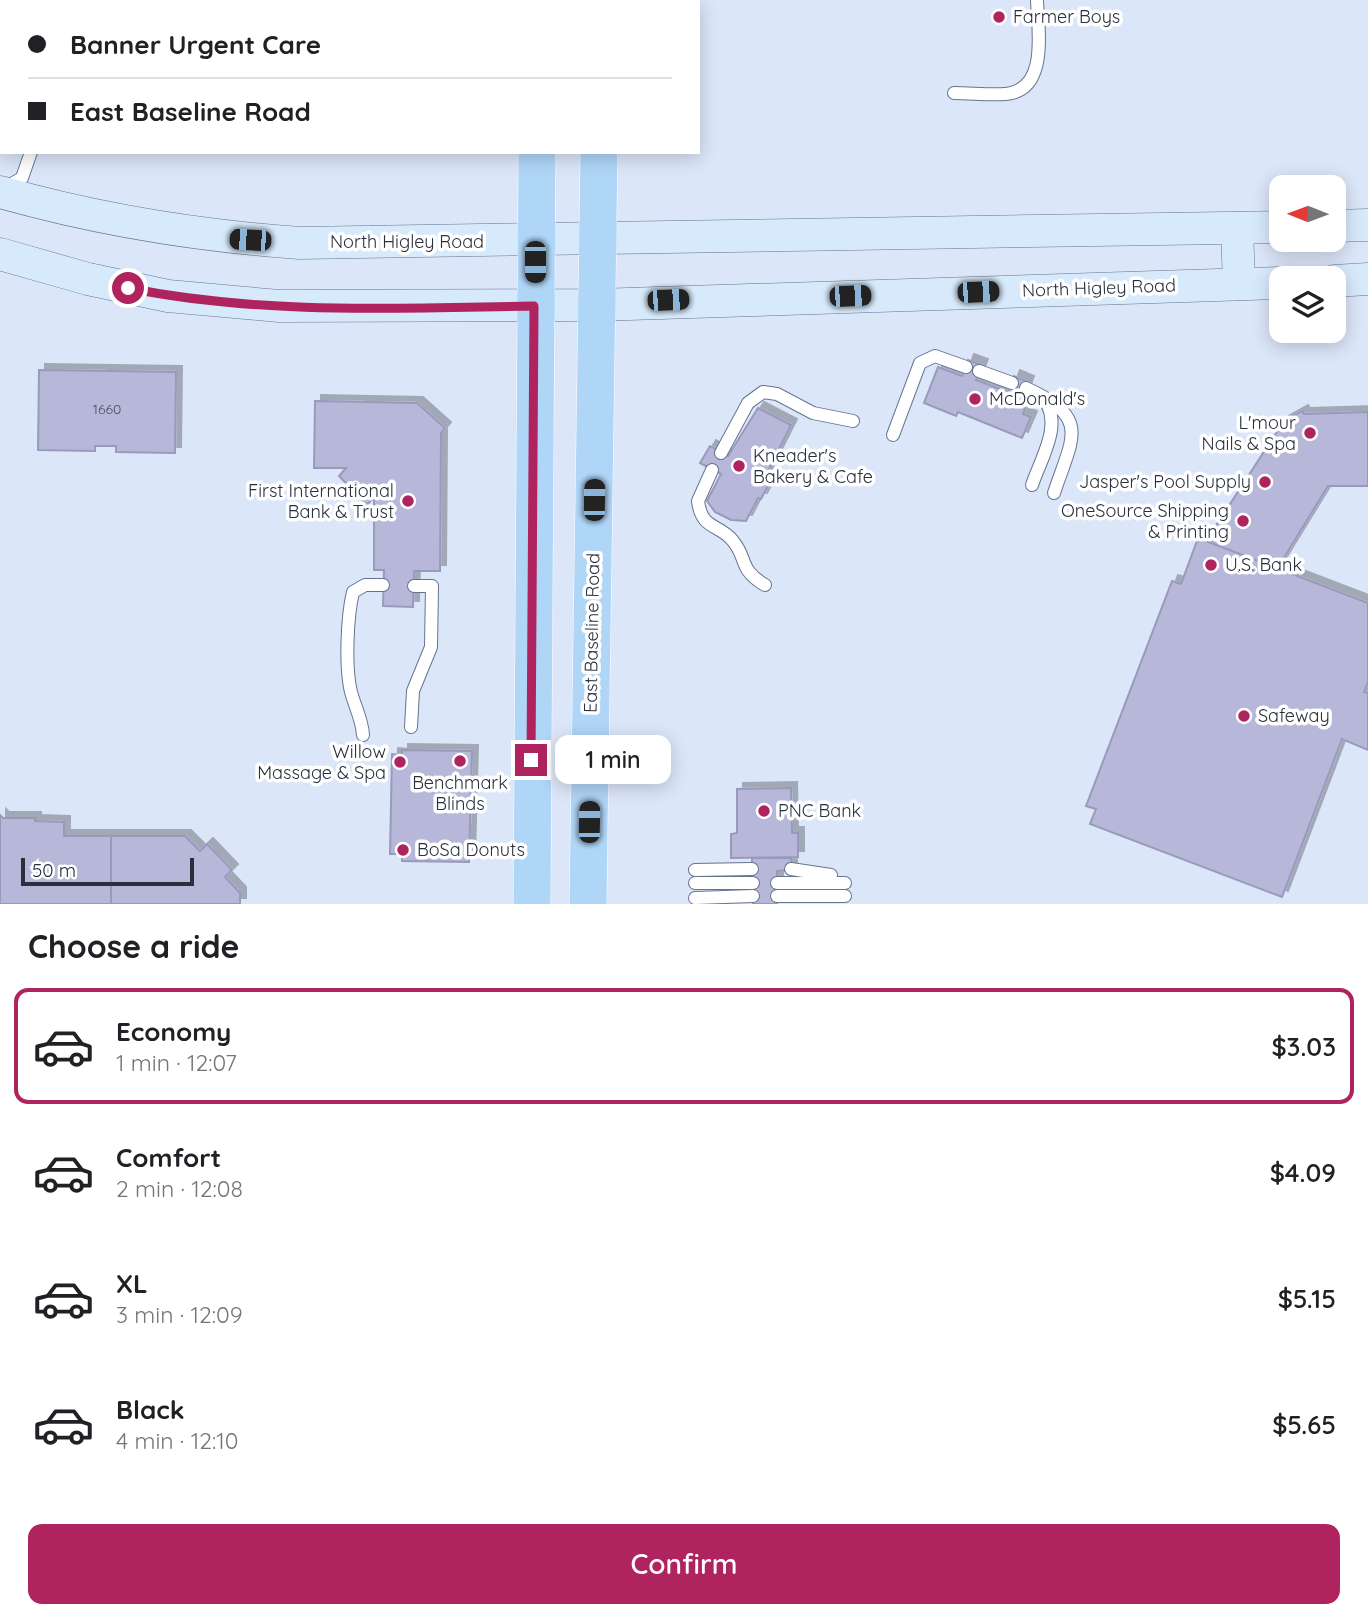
<!DOCTYPE html>
<html lang="en">
<head>
<meta charset="utf-8">
<style>
	:root { --surface:#fff; --page:#f2f2f2; --text:#202124; --muted:#757577; --line:#e0e0e0; --accent:#af235f }
	body { margin:0; font-family:Quicksand,sans-serif; background:var(--page); color:var(--text); height:100vh; display:flex; flex-direction:column; font-size:26px; white-space:nowrap }
	* { box-sizing:border-box; margin:0 }
	p { font-size:23px; color:var(--muted) }
	.icon { flex:none; width:38px; height:38px; fill:none; stroke:currentColor; stroke-width:2; stroke-linecap:round; stroke-linejoin:round }
	.map { position:relative; height:904px; overflow:hidden }
	.panel { display:flex; flex-direction:column; background:var(--surface); flex:1 }
	.panel>* { flex:none }
	.top-card { position:absolute; left:0px; top:0px; width:700px; height:154px; box-shadow:0 4px 18px #0003; display:grid; align-content:center; height:154px; padding:0 28px; background:var(--surface) }
	.needle { width:46px; rotate:271deg }
	.controls { position:absolute; left:1269px; top:175px; display:grid; gap:14px }
	.controls a { display:grid; place-items:center; width:77px; height:77px; border-radius:14px; background:var(--surface); box-shadow:0 4px 18px #0003; font-size:35px }
	.scale { position:absolute; left:21px; bottom:18px; width:173px; box-sizing:border-box; padding-left:7px; border:4px solid #292f3b; border-top:0; font-size:19px; line-height:24px; white-space:nowrap; color:#292f3b; -webkit-text-stroke:5px #fff; paint-order:stroke }
	.end { position:absolute; width:32px; height:32px; margin:-16px; border:9px solid #af235f; background:#fff; box-shadow:0 0 0 4px #fff }
	.from { border-radius:50% }
	.bubble { position:absolute; height:49px; border-radius:14px; background:var(--surface); box-shadow:0 4px 18px #0003; font-size:23px; font-weight:600; line-height:49px; text-align:center }
	.car { position:absolute; width:21px; height:42px; margin:-21px -10px; border-radius:9px; box-shadow:0 0 5px 2px #0007; background:linear-gradient(#222 24%,#8ab4d8 0 40%,#222 0 76%,#8ab4d8 0 86%,#222 0) }
	.top-card b { display:flex; align-items:center; gap:24px; height:66px; font-size:26px }
	.top-card b+b { border-top:2px solid var(--line) }
	.top-card i { width:18px; height:18px; background:var(--text) }
	ul { padding:0; list-style:none }
	li { display:flex; align-items:center; gap:21px; height:116px; margin:0 14px 10px; padding:0 14px; border:4px solid transparent; border-radius:14px }
	li div { flex:1 }
	li b { display:block; font-size:26px }
	li em { font-style:normal; font-weight:600 }
	li.active { border-color:var(--accent) }
	li>.icon { width:63px; height:63px; stroke-width:1.5 }
	h2 { padding:0 28px; font-size:32px; line-height:84px }
	.cta { display:flex; gap:14px; margin-top:auto; padding:14px 28px }
	.cta a { flex:1; height:80px; border-radius:14px; background:var(--accent); color:#fff; font-size:28px; font-weight:600; line-height:80px; text-align:center }
	.map>svg:first-child { display:block }
	.building { fill:#b6b7d9; stroke:#999abb; stroke-width:2; filter:url(#shadow) }
	.lines { fill:none; stroke-linecap:round; stroke-linejoin:round }
	.service-casing { stroke:#667491; stroke-width:14 }
	.secondary-casing { stroke:#667491; stroke-width:33 }
	.primary-casing { stroke:#fff; stroke-width:38 }
	.service { stroke:#fff; stroke-width:12 }
	.secondary { stroke:#d7eafb; stroke-width:32 }
	.primary { stroke:#afd5f7; stroke-width:37 }
	.route { stroke:#af235f; stroke-width:9 }
	.poi-dot { fill:#af235f; stroke:#fff; stroke-width:2.5 }
	.labels { text-anchor:middle; stroke-width:7; stroke-linejoin:round; paint-order:stroke }
	.number-label { font-size:14px; fill:#4c5162 }
	.poi-label { font-size:18px; fill:#292f3b; stroke:#fff; text-anchor:start }
	.street-label { font-size:18px; fill:#292f3b; stroke:#fff }
</style>
</head>
<body>
<div class="map">
<svg width="1368" height="904" viewBox="0 0 1368 904">
	<defs>
		<filter id="shadow"><feDropShadow dx="6" dy="-6" stdDeviation="0" flood-color="#0004"/></filter>
	</defs>
	<rect width="100%" height="100%" fill="#dce6f9"/>
	<g class="building">
		<polygon points="968,360 982,365 976,380 1008,392 1014,376 1028,382 1022,398 1028,400 1023,414 1031,417 1022,438 958,412 956,416 924,403 938,367 962,376"/>
		<polygon points="39,370 176,372 175,453 116,452 116,446 95,446 95,451 38,450"/>
		<polygon points="315,401 417,403 445,428 441,433 440,571 414,571 413,607 383,606 384,570 374,570 374,497 367,505 339,476 346,468 314,468"/>
		<polygon points="758,408 791,425 763,481 769,484 761,499 758,498 746,521 731,520 715,512 707,501 721,474 700,463 710,446 728,456"/>
		<polygon points="1302,411 1304,414 1368,412 1368,486 1328,486 1277,569 1206,541 1280,427 1279,424"/>
		<polygon points="1198,538 1368,603 1368,682 1364,692 1368,693 1368,750 1342,739 1282,897 1090,824 1096,809 1086,806 1172,581 1181,584"/>
		<polygon points="402,750 472,751 469,862 402,861 402,854 390,854 392,754 402,755"/>
		<polygon points="791,788 792,833 798,833 798,857 731,858 731,834 737,833 737,789"/>
		<polygon points="0,815 3,818 35,818 35,821 64,822 64,836 111,836 111,904 0,904"/>
		<polygon points="111,836 185,836 200,851 207,844 232,870 225,877 240,893 240,904 111,904"/>
		<polygon points="752,858 791,858 791,870 777,871 777,904 753,904"/>
	</g>
	<g class="lines">
		<g class="service-casing">
			<g id="service">
				<polyline points="10,2 11,0"/>
				<polyline points="61,2 62,0"/>
				<polyline points="193,2 193,0"/>
				<polyline points="250,2 250,0"/>
				<path d="M954,93C971,93 988,95 1005,94C1049,91 1038,30 1037,0"/>
				<polyline points="0,126 2,120"/>
				<polyline points="3,189 22,178 31,152"/>
				<polyline points="979,371 1012,383"/>
				<path d="M1026,388C1091,418 1073,436 1054,493"/>
				<polyline points="893,435 920,363 935,356 966,367"/>
				<polyline points="721,453 748,403 763,392 777,394 813,413 853,421"/>
				<path d="M712,470L698,501C702,531 719,523 733,541C748,559 738,569 765,585"/>
				<path d="M1032,485C1041,458 1064,423 1043,398"/>
				<polyline points="411,727 413,691 431,647 432,586 414,586"/>
				<path d="M363,735C362,719 355,707 351,692C345,667 347,617 353,592L365,585H383"/>
				<polyline points="791,869 831,875"/>
				<polyline points="695,870 752,869"/>
				<polyline points="695,883 753,883"/>
				<polyline points="777,883 845,883"/>
				<polyline points="777,896 845,896"/>
				<polyline points="695,898 753,896"/>
			</g>
		</g>
		<g class="secondary-casing">
			<g id="secondary">
				<path d="M0,192C99,220 198,236 300,243L1281,227"/>
				<polyline points="1334,226 1368,225"/>
				<polyline points="1237,228 1239,284"/>
				<polyline points="0,254 88,279 168,296 279,306 597,305 1281,283"/>
				<polyline points="1334,281 1368,279"/>
			</g>
		</g>
		<g class="primary-casing">
			<g id="primary">
				<polyline points="540,2 540,0"/>
				<polyline points="601,2 601,0"/>
				<polyline points="532,904 537,152"/>
				<polyline points="588,904 599,152"/>
			</g>
		</g>
		<use href="#service" class="service"/>
		<use href="#secondary" class="secondary"/>
		<use href="#primary" class="primary"/>
	</g>
	<g class="lines">
		<path class="route" d="M128,288C261,315 400,308 534,306L531,760"/>
	</g>
	<g class="poi-dot">
		<circle cx="999" cy="17" r="7"/>
		<circle cx="975" cy="399" r="7"/>
		<circle cx="1310" cy="433" r="7"/>
		<circle cx="739" cy="466" r="7"/>
		<circle cx="1265" cy="482" r="7"/>
		<circle cx="408" cy="501" r="7"/>
		<circle cx="1243" cy="521" r="7"/>
		<circle cx="1211" cy="565" r="7"/>
		<circle cx="1244" cy="716" r="7"/>
		<circle cx="460" cy="761" r="7"/>
		<circle cx="400" cy="762" r="7"/>
		<circle cx="764" cy="811" r="7"/>
		<circle cx="403" cy="850" r="7"/>
	</g>
	<g class="labels">
		<g class="number-label">
			<text x="107" y="414">1660</text>
		</g>
		<g class="poi-label">
			<text x="1013" y="23">Farmer Boys</text>
			<text x="989" y="405">McDonald's</text>
			<text x="1296" y="429" text-anchor="end">L'mour<tspan x="1296" dy="21">Nails &amp; Spa</tspan></text>
			<text x="753" y="462">Kneader's<tspan x="753" dy="21">Bakery &amp; Cafe</tspan></text>
			<text x="1251" y="488" text-anchor="end">Jasper's Pool Supply</text>
			<text x="394" y="497" text-anchor="end">First International<tspan x="394" dy="21">Bank &amp; Trust</tspan></text>
			<text x="1229" y="517" text-anchor="end">OneSource Shipping<tspan x="1229" dy="21">&amp; Printing</tspan></text>
			<text x="1225" y="571">U.S. Bank</text>
			<text x="1258" y="722">Safeway</text>
			<text x="386" y="758" text-anchor="end">Willow<tspan x="386" dy="21">Massage &amp; Spa</tspan></text>
			<text x="460" y="789" text-anchor="middle">Benchmark<tspan x="460" dy="21">Blinds</tspan></text>
			<text x="778" y="817">PNC Bank</text>
			<text x="417" y="856">BoSa Donuts</text>
		</g>
		<g class="street-label">
			<text x="407" y="248">North Higley Road</text>
			<text transform="translate(1099 288) rotate(-2)" y="6">North Higley Road</text>
			<text transform="translate(592 633) rotate(-89)" y="6">East Baseline Road</text>
		</g>
	</g>
</svg>
<div class="controls">
<a><svg class="needle" viewBox="-14 -14 28 28"><path d="M0-13l5 13h-10z" fill="#e53935"/><path d="M0 13l5-13h-10z" fill="#757577"/></svg></a>
<a><svg class="icon" aria-label="layers" viewBox="0 0 24 24"><path d="M12 4l9 5-9 5-9-5zM3 14l9 5 9-5"/></svg></a>
</div>
<div class="scale">50 m</div>
<i class="end from" style="left:128px;top:288px"></i>
<i class="end" style="left:531px;top:760px"></i>
<div class="bubble" style="left:555px;top:735px;width:116px">1 min</div>
<i class="car" style="left:250px;top:240px;rotate:273deg"></i>
<i class="car" style="left:535px;top:262px;rotate:180deg"></i>
<i class="car" style="left:978px;top:292px;rotate:88deg"></i>
<i class="car" style="left:850px;top:296px;rotate:88deg"></i>
<i class="car" style="left:668px;top:300px;rotate:88deg"></i>
<i class="car" style="left:594px;top:500px;rotate:1deg"></i>
<i class="car" style="left:589px;top:822px;rotate:1deg"></i>
<div class="top-card">
<b><i class="from"></i>Banner Urgent Care</b>
<b><i></i>East Baseline Road</b>
</div>
</div>
<section class="panel">
<h2>Choose a ride</h2>
<ul>
<li class="active"><svg class="icon" aria-label="car" viewBox="0 0 24 24"><path d="M5 17H2v-5l4-1 3-4h7l3 4 3 1v5h-3M9 17h6M6 11h13"/><circle cx="7" cy="17" r="2"/><circle cx="17" cy="17" r="2"/></svg><div><b>Economy</b><p>1 min · 12:07</p></div><em>$3.03</em></li>
<li><svg class="icon" aria-label="car" viewBox="0 0 24 24"><path d="M5 17H2v-5l4-1 3-4h7l3 4 3 1v5h-3M9 17h6M6 11h13"/><circle cx="7" cy="17" r="2"/><circle cx="17" cy="17" r="2"/></svg><div><b>Comfort</b><p>2 min · 12:08</p></div><em>$4.09</em></li>
<li><svg class="icon" aria-label="car" viewBox="0 0 24 24"><path d="M5 17H2v-5l4-1 3-4h7l3 4 3 1v5h-3M9 17h6M6 11h13"/><circle cx="7" cy="17" r="2"/><circle cx="17" cy="17" r="2"/></svg><div><b>XL</b><p>3 min · 12:09</p></div><em>$5.15</em></li>
<li><svg class="icon" aria-label="car" viewBox="0 0 24 24"><path d="M5 17H2v-5l4-1 3-4h7l3 4 3 1v5h-3M9 17h6M6 11h13"/><circle cx="7" cy="17" r="2"/><circle cx="17" cy="17" r="2"/></svg><div><b>Black</b><p>4 min · 12:10</p></div><em>$5.65</em></li>
</ul>
<div class="cta"><a>Confirm</a></div>
</section>
</body>
</html>
